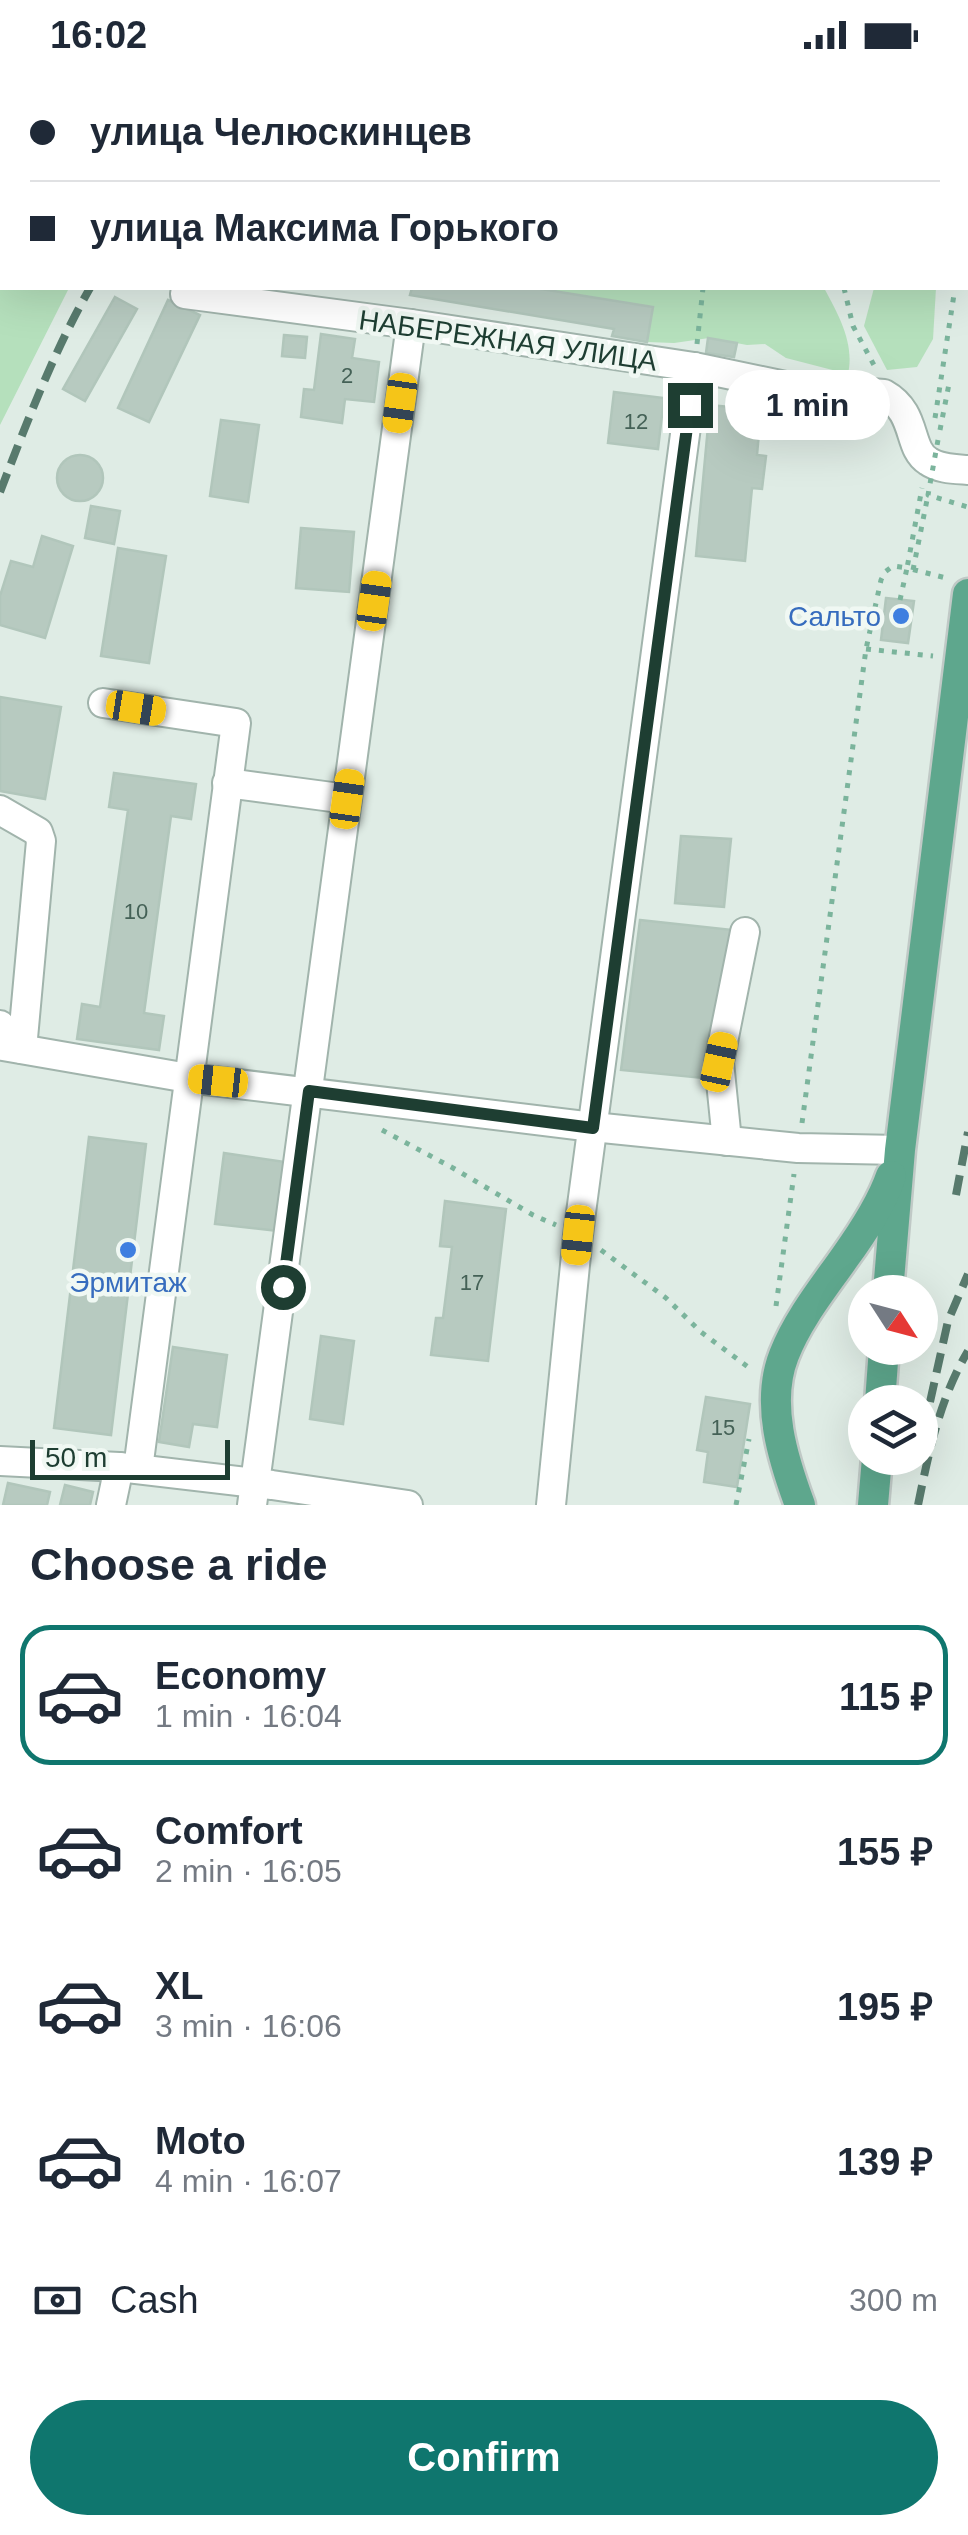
<!DOCTYPE html>
<html lang="en">
<head>
<meta charset="utf-8">
<style>
	:root { --surface:#fff; --page:#f6f6f7; --text:#1f2937; --muted:#747a83; --line:#e0e1e3; --accent:#0f766e }
	body { margin:0; font-family:Helvetica,sans-serif; background:var(--page); color:var(--text); height:100vh; display:flex; flex-direction:column; font-size:38px; white-space:nowrap }
	* { box-sizing:border-box; margin:0 }
	p { font-size:32px; color:var(--muted) }
	.icon { flex:none; width:55px; height:55px; fill:none; stroke:currentColor; stroke-width:2; stroke-linecap:round; stroke-linejoin:round }
	.map { position:relative; height:1435px; overflow:hidden }
	.side { display:flex; flex-direction:column; background:var(--surface); flex:1 }
	.side>* { flex:none }
	.guide { position:absolute; left:0px; top:0px; width:970px; height:220px; box-shadow:0 10px 40px #0002; display:grid; align-content:center; height:220px; padding:0 30px; background:var(--surface) }
	.needle { width:65px; rotate:126deg }
	.fabs { position:absolute; left:848px; top:1205px; display:grid; gap:20px }
	.fabs a { display:grid; place-items:center; width:90px; height:90px; border-radius:50%; background:var(--surface); box-shadow:0 10px 40px #0002; font-size:50px }
	.scale { position:absolute; left:30px; bottom:25px; width:200px; box-sizing:border-box; padding-left:10px; border:5px solid #1e3e32; border-top:0; font-size:28px; line-height:35px; white-space:nowrap; color:#1e3e32; -webkit-text-stroke:8px #f0f8f3; paint-order:stroke }
	.end { position:absolute; width:45px; height:45px; margin:-22px; border:12px solid #1e3e32; background:#fff; box-shadow:0 0 0 5px #fff }
	.from { border-radius:50% }
	.bubble { position:absolute; height:70px; border-radius:35px; background:var(--surface); box-shadow:0 10px 40px #0002; font-size:32px; font-weight:700; line-height:70px; text-align:center }
	.car { position:absolute; width:30px; height:60px; margin:-30px -15px; border-radius:12px; box-shadow:0 0 8px 2px #0007; background:linear-gradient(#f5c518 24%,#345 0 40%,#f5c518 0 76%,#345 0 86%,#f5c518 0) }
	.guide b { display:flex; align-items:center; gap:35px; height:95px; font-size:38px }
	.guide b+b { border-top:2px solid var(--line) }
	.guide i { width:25px; height:25px; background:var(--text) }
	ul { padding:0; list-style:none }
	li { display:flex; align-items:center; gap:30px; height:140px; margin:0 20px 15px; padding:0 10px; border:5px solid transparent; border-radius:30px }
	li div { flex:1 }
	li b { display:block; font-size:38px }
	li em { font-style:normal; font-weight:700 }
	li.active { border-color:var(--accent) }
	li>.icon { width:90px; height:90px; stroke-width:1.5 }
	h2 { padding:0 30px; font-size:45px; line-height:120px }
	.pay { display:flex; align-items:center; gap:25px; height:110px; padding:0 30px; font-size:38px }
	.pay p { margin-inline-start:auto }
	.primary-button { display:flex; gap:20px; margin-top:auto; padding:20px 30px }
	.primary-button a { flex:1; height:115px; border-radius:60px; background:var(--accent); color:#fff; font-size:40px; font-weight:700; line-height:115px; text-align:center }
	.status { display:flex; justify-content:space-between; align-items:center; height:70px; padding:0 50px; background:var(--surface); direction:ltr }
	.status svg { height:28px; fill:currentColor }
	.map>svg:first-child { display:block }
	.green { fill:#b5e0bc }
	.building { fill:#b7cac0; stroke:#b1c6bb; stroke-width:2.5 }
	.lines { fill:none; stroke-linecap:round; stroke-linejoin:round }
	.minor-casing { stroke:#a1b4ac; stroke-width:32 }
	.major-casing { stroke:#c0c9c6; stroke-width:35 }
	.path { stroke:#7bb49c; stroke-width:5; stroke-dasharray:5 8; stroke-linecap:butt }
	.minor { stroke:#fff; stroke-width:28 }
	.major { stroke:#5ea78d; stroke-width:30 }
	.rail { stroke:#587a6d; stroke-width:8; stroke-dasharray:20 10; stroke-linecap:butt }
	.path-bridge { stroke:#7bb49c; stroke-width:5; stroke-dasharray:5 8; stroke-linecap:butt }
	.route { stroke:#1e3e32; stroke-width:12 }
	.shop-dot { fill:#3f7fe0; stroke:#f0f8f3; stroke-width:4 }
	.labels { text-anchor:middle; stroke-width:9; stroke-linejoin:round; paint-order:stroke }
	.number-label { font-size:22px; fill:#446156 }
	.street-label { font-size:28px; fill:#1e3e32; stroke:#f0f8f3 }
	.shop-label { font-size:28px; fill:#366cbe; stroke:#f0f8f3; text-anchor:end }
</style>
</head>
<body>
<div class="status"><b>16:02</b><svg viewBox="0 0 49 12"><path d="M0 12V9h3v3zM5 12V6h3v6zM10 12V3h3v9zM15 12V0h3v12zM26 1h20v11H26zM47 4h2v5h-2z"/></svg></div>
<div class="map">
<svg width="968" height="1435" viewBox="0 0 968 1435">
	<rect width="100%" height="100%" fill="#dfece5"/>
	<g class="green">
		<polygon points="2,68 2,218 69,218 0,355 0,74"/>
		<path d="M536,218H824C838,244 855,273 848,304L786,288L765,274L747,275L709,268L674,273L647,272L652,237Z"/>
		<polygon points="874,218 936,218 933,269 917,297 887,300 864,256"/>
	</g>
	<g class="building">
		<polygon points="412,218 535,218 653,237 647,272 612,266 614,259 410,225"/>
		<polygon points="115,227 137,239 85,331 63,319"/>
		<polygon points="168,230 200,245 149,352 118,338"/>
		<polygon points="321,264 355,269 352,288 379,292 374,332 345,329 342,353 301,347 304,319 314,320"/>
		<polygon points="284,265 307,267 305,288 282,286"/>
		<polygon points="708,268 737,273 734,287 706,283"/>
		<polygon points="614,322 664,328 658,379 608,373"/>
		<polygon points="710,335 761,340 757,385 766,386 762,419 752,418 745,491 696,486"/>
		<polygon points="221,350 259,355 248,432 210,426"/>
		<circle cx="80" cy="408" r="23"/>
		<polygon points="91,436 120,441 114,474 85,468"/>
		<polygon points="301,458 354,462 349,522 296,518"/>
		<polygon points="42,466 73,476 45,568 0,555 0,526 11,491 33,497"/>
		<polygon points="118,478 166,486 149,593 101,586"/>
		<polygon points="886,528 914,531 908,573 881,570"/>
		<polygon points="0,627 61,637 45,729 0,721"/>
		<polygon points="114,703 196,714 191,749 171,746 144,943 164,946 159,980 77,969 82,934 100,937 128,740 109,737"/>
		<polygon points="681,766 731,769 724,837 675,833"/>
		<polygon points="640,850 733,860 713,1009 621,1000"/>
		<polygon points="89,1067 146,1074 111,1365 54,1358"/>
		<polygon points="224,1083 285,1092 279,1161 215,1154"/>
		<polygon points="445,1131 506,1139 488,1291 431,1285 436,1248 443,1248 452,1177 440,1176"/>
		<polygon points="321,1266 354,1271 343,1354 310,1349"/>
		<polygon points="173,1277 227,1285 217,1357 193,1354 189,1377 159,1372"/>
		<polygon points="706,1327 750,1334 737,1417 704,1412 708,1382 697,1380"/>
		<polygon points="8,1413 50,1422 47,1435 3,1435"/>
		<polygon points="65,1415 93,1422 90,1435 60,1435"/>
	</g>
	<g class="lines">
		<g class="minor-casing">
			<g id="minor">
				<path d="M185,224L411,254L694,297L790,317L884,324C918,343 907,378 928,391C939,399 955,399 968,400"/>
				<polyline points="103,633 236,653 138,1399"/>
				<polyline points="227,713 347,729"/>
				<polyline points="0,740 38,762 41,771 22,979"/>
				<polyline points="0,955 3,976 188,1008 593,1057 798,1078 900,1080"/>
				<polyline points="727,1071 719,992 745,862"/>
				<polyline points="0,1391 119,1397 272,1415 408,1435"/>
				<polyline points="111,1435 119,1397"/>
				<polyline points="252,1435 411,254"/>
				<polyline points="551,1435 578,1165 694,297"/>
			</g>
		</g>
		<g class="major-casing">
			<g id="major">
				<polyline points="962,0 963,2"/>
				<polyline points="888,1222 900,1080 968,524"/>
				<polyline points="880,1332 884,1278"/>
				<path d="M800,1435C783,1389 765,1333 784,1285C798,1249 824,1217 845,1187C863,1162 881,1135 891,1106"/>
				<polyline points="873,1435 877,1388"/>
			</g>
		</g>
		<g class="path">
			<polyline points="724,2 725,0"/>
			<polyline points="968,116 968,120"/>
			<polyline points="844,218 853,256 875,297"/>
			<polyline points="697,274 703,218"/>
			<polyline points="935,348 955,218"/>
			<polyline points="940,360 949,314"/>
			<polyline points="913,500 928,425"/>
			<polyline points="900,530 907,498 946,508"/>
			<polyline points="866,579 933,586"/>
			<polyline points="802,1053 866,579 881,510 885,502 893,496 907,498 922,418"/>
			<polyline points="382,1060 453,1098 533,1145 556,1155"/>
			<polyline points="601,1180 666,1228 701,1262 752,1300"/>
			<polyline points="776,1236 794,1104"/>
			<polyline points="736,1435 749,1369"/>
		</g>
		<use href="#minor" class="minor"/>
		<use href="#major" class="major"/>
		<g class="rail">
			<polyline points="233,2 234,0"/>
			<path d="M0,422C27,352 53,283 90,218"/>
			<polyline points="956,1125 968,1062"/>
			<polyline points="930,1332 948,1251 968,1204"/>
			<path d="M918,1435C929,1381 940,1328 968,1281"/>
		</g>
		<polyline class="path-bridge" points="938,370 928,425 968,437"/>
	</g>
	<g class="lines">
		<polyline class="route" points="283,1217 309,1021 593,1058 690,335"/>
	</g>
	<g class="shop-dot">
		<circle cx="901" cy="546" r="10"/>
		<circle cx="128" cy="1180" r="10"/>
	</g>
	<g class="labels">
		<g class="number-label">
			<text x="347" y="313">2</text>
			<text x="636" y="359">12</text>
			<text x="136" y="849">10</text>
			<text x="472" y="1220">17</text>
			<text x="723" y="1365">15</text>
		</g>
		<g class="street-label">
			<text transform="translate(508 270) rotate(8)" y="10">НАБЕРЕЖНАЯ УЛИЦА</text>
		</g>
		<g class="shop-label">
			<text x="881" y="556">Сальто</text>
			<text x="128" y="1222" text-anchor="middle">Эрмитаж</text>
		</g>
	</g>
</svg>
<div class="fabs">
<a><svg class="needle" viewBox="-14 -14 28 28"><path d="M0-13l5 13h-10z" fill="#e53935"/><path d="M0 13l5-13h-10z" fill="#747a83"/></svg></a>
<a><svg class="icon" aria-label="layers" viewBox="0 0 24 24"><path d="M12 4l9 5-9 5-9-5zM3 14l9 5 9-5"/></svg></a>
</div>
<div class="scale">50 m</div>
<i class="end from" style="left:283px;top:1217px"></i>
<i class="end" style="left:690px;top:335px"></i>
<div class="bubble" style="left:725px;top:300px;width:165px">1 min</div>
<i class="car" style="left:400px;top:333px;rotate:188deg"></i>
<i class="car" style="left:374px;top:531px;rotate:8deg"></i>
<i class="car" style="left:136px;top:638px;rotate:99deg"></i>
<i class="car" style="left:347px;top:729px;rotate:8deg"></i>
<i class="car" style="left:719px;top:992px;rotate:12deg"></i>
<i class="car" style="left:218px;top:1011px;rotate:276deg"></i>
<i class="car" style="left:578px;top:1165px;rotate:186deg"></i>
<div class="guide">
<b><i class="from"></i>улица Челюскинцев</b>
<b><i></i>улица Максима Горького</b>
</div>
</div>
<section class="side">
<h2>Choose a ride</h2>
<ul>
<li class="active"><svg class="icon" aria-label="car" viewBox="0 0 24 24"><path d="M5 17H2v-5l4-1 3-4h7l3 4 3 1v5h-3M9 17h6M6 11h13"/><circle cx="7" cy="17" r="2"/><circle cx="17" cy="17" r="2"/></svg><div><b>Economy</b><p>1 min · 16:04</p></div><em>115 ₽</em></li>
<li><svg class="icon" aria-label="car" viewBox="0 0 24 24"><path d="M5 17H2v-5l4-1 3-4h7l3 4 3 1v5h-3M9 17h6M6 11h13"/><circle cx="7" cy="17" r="2"/><circle cx="17" cy="17" r="2"/></svg><div><b>Comfort</b><p>2 min · 16:05</p></div><em>155 ₽</em></li>
<li><svg class="icon" aria-label="car" viewBox="0 0 24 24"><path d="M5 17H2v-5l4-1 3-4h7l3 4 3 1v5h-3M9 17h6M6 11h13"/><circle cx="7" cy="17" r="2"/><circle cx="17" cy="17" r="2"/></svg><div><b>XL</b><p>3 min · 16:06</p></div><em>195 ₽</em></li>
<li><svg class="icon" aria-label="car" viewBox="0 0 24 24"><path d="M5 17H2v-5l4-1 3-4h7l3 4 3 1v5h-3M9 17h6M6 11h13"/><circle cx="7" cy="17" r="2"/><circle cx="17" cy="17" r="2"/></svg><div><b>Moto</b><p>4 min · 16:07</p></div><em>139 ₽</em></li>
</ul>
<div class="pay"><svg class="icon" aria-label="cash" viewBox="0 0 24 24"><path d="M3 7h18v10H3z"/><circle cx="12" cy="12" r="2"/></svg>Cash<p>300 m</p></div>
<div class="primary-button"><a>Confirm</a></div>
</section>
</body>
</html>
